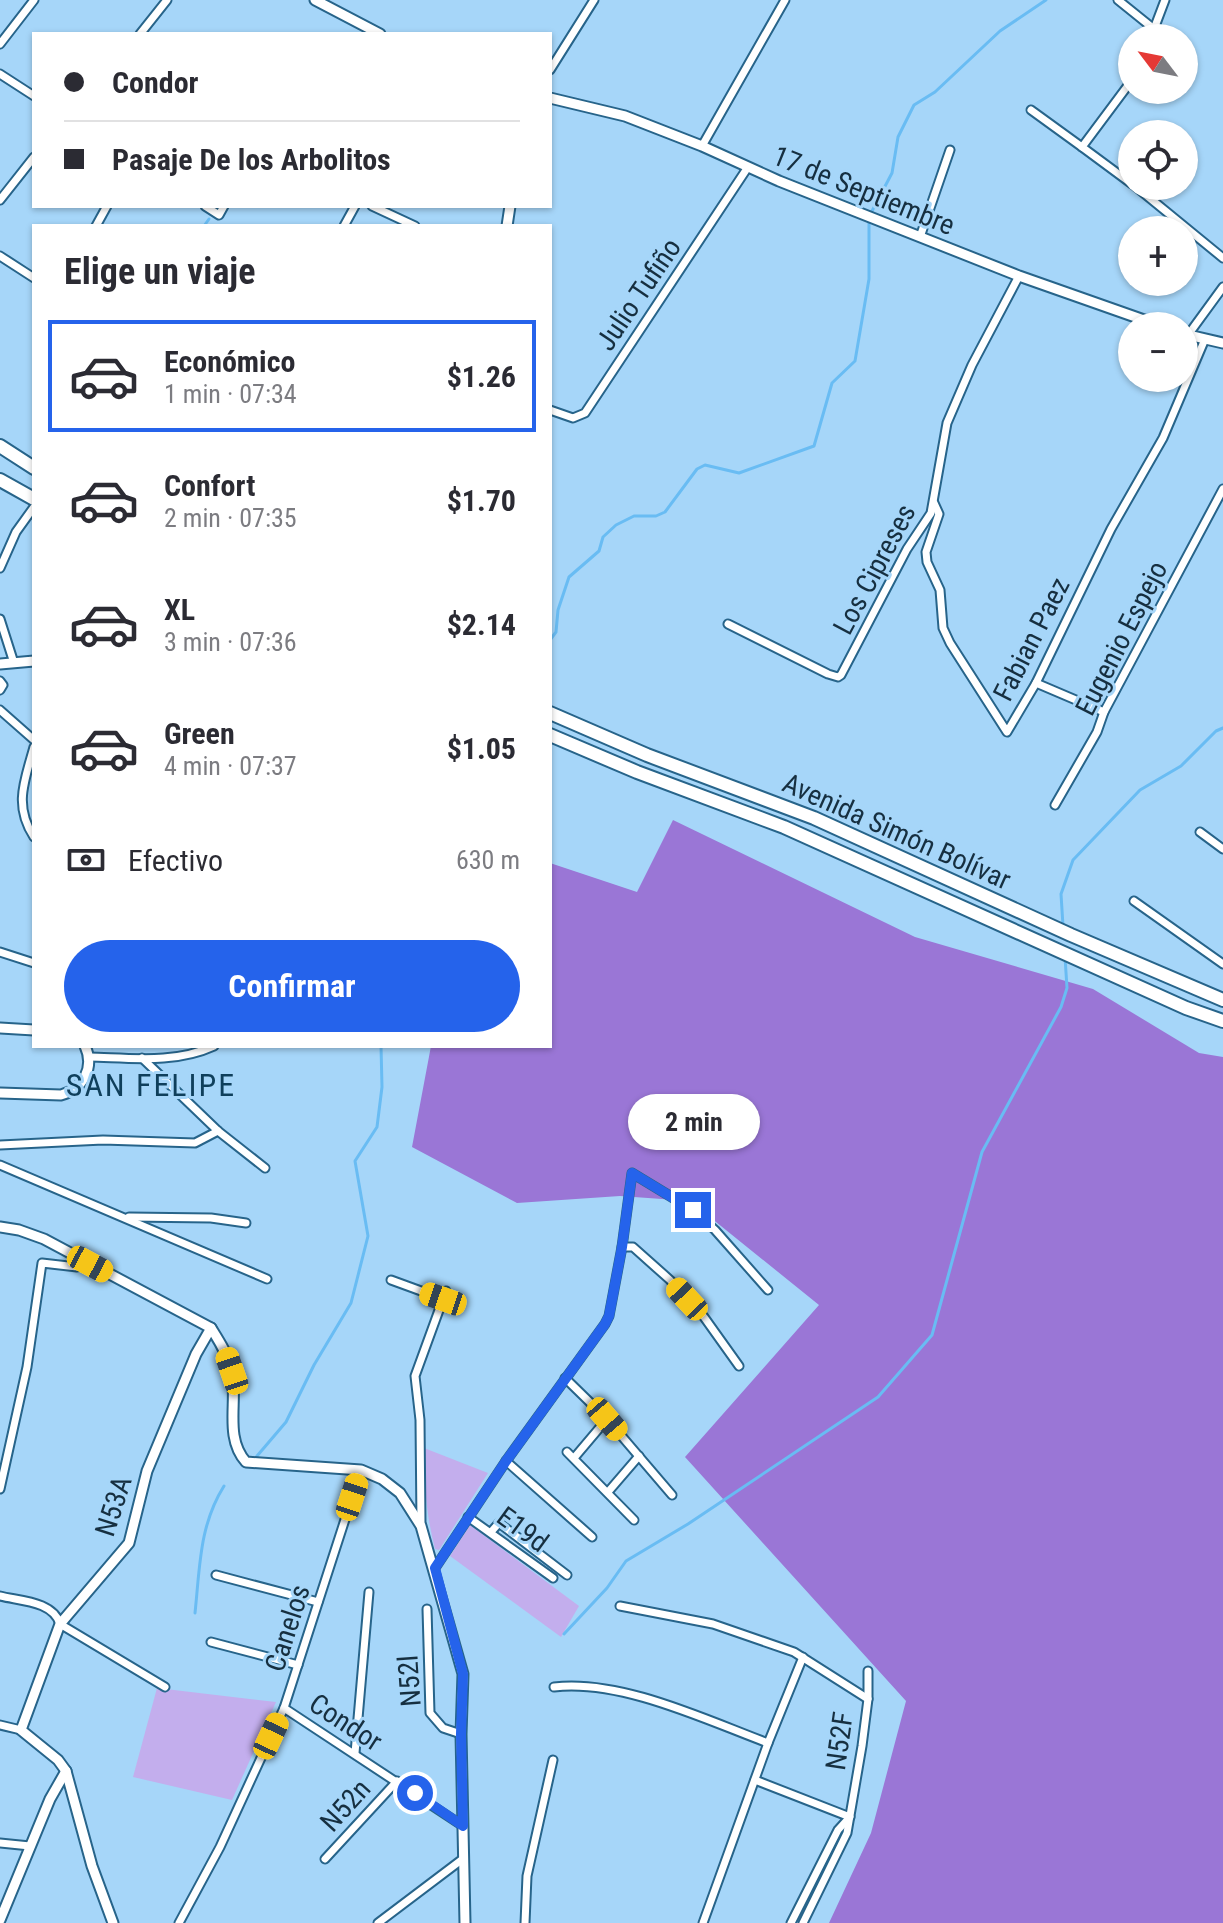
<!DOCTYPE html>
<html lang="es">
<head>
<meta charset="utf-8">
<style>
	:root { --surface:#fff; --page:#f7f7f7; --text:#2b2b33; --muted:#7c7c81; --line:#e1e1e2; --accent:#2563eb }
	body { margin:0; font-family:"Roboto Condensed",sans-serif; background:var(--page); color:var(--text); height:100vh; display:flex; flex-direction:column; font-size:30px; white-space:nowrap }
	* { box-sizing:border-box; margin:0 }
	p { font-size:26px; color:var(--muted) }
	.icon { flex:none; width:44px; height:44px; fill:none; stroke:currentColor; stroke-width:2; stroke-linecap:round; stroke-linejoin:round }
	.map { position:relative; flex:1; overflow:hidden }
	.panel { position:absolute; left:32px; top:224px; width:520px; height:824px; display:flex; flex-direction:column; background:var(--surface); border-radius:0px; box-shadow:0 2px 6px #0004 }
	.panel>* { flex:none }
	.top-card { position:absolute; left:32px; top:32px; width:520px; height:176px; border-radius:0px; box-shadow:0 2px 6px #0004; display:grid; align-content:center; height:176px; padding:0 32px; background:var(--surface) }
	.needle { width:52px; rotate:302deg }
	.fabs { position:absolute; left:1118px; top:24px; display:grid; gap:16px }
	.fabs a { display:grid; place-items:center; width:80px; height:80px; border-radius:50%; background:var(--surface); box-shadow:0 2px 6px #0004; font-size:40px }
	.end { position:absolute; width:36px; height:36px; margin:-18px; border:10px solid #2563eb; background:#fff; box-shadow:0 0 0 4px #fff }
	.from { border-radius:50% }
	.bubble { position:absolute; height:56px; border-radius:28px; background:var(--surface); box-shadow:0 2px 6px #0004; font-size:26px; font-weight:700; line-height:56px; text-align:center }
	.car { position:absolute; width:24px; height:48px; margin:-24px -12px; border-radius:10px; box-shadow:0 0 6px 2px #0007; background:linear-gradient(#f5c518 24%,#345 0 40%,#f5c518 0 76%,#345 0 86%,#f5c518 0) }
	.top-card b { display:flex; align-items:center; gap:28px; height:76px; font-size:30px }
	.top-card b+b { border-top:2px solid var(--line) }
	.top-card i { width:20px; height:20px; background:var(--text) }
	ul { padding:0; list-style:none }
	li { display:flex; align-items:center; gap:24px; height:112px; margin:0 16px 12px; padding:0 16px; border:4px solid transparent; border-radius:0px }
	li div { flex:1 }
	li b { display:block; font-size:30px }
	li em { font-style:normal; font-weight:700 }
	li.selected { border-color:var(--accent) }
	li>.icon { width:72px; height:72px; stroke-width:1.5 }
	h2 { padding:0 32px; font-size:36px; line-height:96px }
	.pay { display:flex; align-items:center; gap:20px; height:88px; padding:0 32px; font-size:30px }
	.pay p { margin-inline-start:auto }
	.cta { display:flex; gap:16px; margin-top:auto; padding:16px 32px }
	.cta a { flex:1; height:92px; border-radius:48px; background:var(--accent); color:#fff; font-size:32px; font-weight:700; line-height:92px; text-align:center }
	.map>svg:first-child { display:block }
	.green { fill:#c3aeed }
	.forest { fill:#9a76d6 }
	.lines { fill:none; stroke-linecap:round; stroke-linejoin:round }
	.stream { stroke:#69bcf3; stroke-width:3 }
	.minor-casing { stroke:#27648a; stroke-width:11 }
	.tertiary-casing { stroke:#27648a; stroke-width:13 }
	.trunk-casing { stroke:#27648a; stroke-width:16 }
	.minor { stroke:#fff; stroke-width:7 }
	.tertiary { stroke:#fff; stroke-width:9 }
	.trunk { stroke:#fff; stroke-width:12 }
	.route { stroke:#2563eb; stroke-width:10 }
	.labels { text-anchor:middle; stroke-width:6; stroke-linejoin:round; paint-order:stroke }
	.street-label { font-size:28px; fill:#162f40; stroke:#a6d6f9 }
	.quarter-label { font-size:32px; letter-spacing:2px; fill:#0f3f5b; stroke:#a6d6f9 }
</style>
</head>
<body>
<div class="map">
<svg width="1223" height="1923" viewBox="0 0 1223 1923">
	<rect width="100%" height="100%" fill="#a6d6f9"/>
	<g class="green">
		<path d="M424,1448L488,1473L439,1550L435,1549C426,1514 424,1483 424,1448Z"/>
		<polygon points="470,1525 579,1606 561,1637 450,1556"/>
		<polygon points="157,1688 276,1702 232,1800 133,1777"/>
	</g>
	<polygon class="forest" points="673,820 915,937 1093,989 1199,1053 1223,1057 1223,1923 829,1923 871,1833 906,1701 685,1457 819,1305 690,1201 620,1196 517,1203 412,1147 431,1046 550,1046 550,863 637,892"/>
	<g class="lines">
		<g class="stream">
			<polyline points="871,213 892,173 898,137 914,105 935,92 1000,31 1046,0"/>
			<polyline points="204,226 209,219"/>
			<polyline points="550,640 556,632 558,610 569,577 599,551 603,537 616,525 634,516 656,516 665,512 697,469 705,465 739,473 814,446 832,383 855,361 869,279 869,220"/>
			<polyline points="1063,926 1061,894 1073,860 1140,790 1181,766 1216,731 1223,728"/>
			<polyline points="257,1456 286,1422 314,1365 351,1303 368,1236 355,1161 377,1127 382,1087 381,1046"/>
			<path d="M195,1613C200,1567 199,1526 224,1486"/>
			<polyline points="564,1634 607,1588 626,1561 688,1524 878,1397 932,1335 982,1152 1061,1007 1067,988 1065,957"/>
		</g>
		<g class="minor-casing">
			<g id="minor">
				<polyline points="1118,0 1154,29 1160,38"/>
				<polyline points="1154,29 1165,0"/>
				<polyline points="140,34 167,0"/>
				<polyline points="0,44 34,0"/>
				<polyline points="550,70 594,0"/>
				<polyline points="0,74 34,96"/>
				<polyline points="1132,80 1082,147 1132,184"/>
				<polyline points="1031,110 1082,147"/>
				<polyline points="702,146 785,0"/>
				<polyline points="1135,186 1223,258"/>
				<polyline points="0,200 34,157"/>
				<polyline points="205,206 219,215 224,206"/>
				<polyline points="372,206 415,226"/>
				<polyline points="96,226 107,206"/>
				<polyline points="344,226 355,206"/>
				<polyline points="920,237 950,150"/>
				<polyline points="0,256 34,278"/>
				<polyline points="1188,335 1223,287"/>
				<polyline points="550,410 573,418 585,413 748,167"/>
				<polyline points="934,503 939,514 926,552 927,562 940,590 943,628 950,643 1007,732 1036,683 1111,529 1163,438 1205,339"/>
				<polyline points="0,568 16,532 34,507"/>
				<polyline points="0,619 14,663"/>
				<polyline points="728,624 828,674 838,677 841,675 907,549 931,513 947,423 972,365 1019,276"/>
				<polyline points="0,681 3,685 0,690"/>
				<polyline points="1036,683 1104,712"/>
				<polyline points="0,710 34,740"/>
				<path d="M34,747C25,780 13,805 34,837"/>
				<polyline points="1055,805 1097,732 1104,712 1223,489"/>
				<polyline points="1200,832 1223,849"/>
				<polyline points="1134,901 1223,964"/>
				<polyline points="0,952 34,963"/>
				<path d="M89,1057C131,1058 175,1064 214,1046"/>
				<polyline points="142,1058 218,1131 265,1168"/>
				<polyline points="0,1145 103,1140 195,1143 218,1131"/>
				<polyline points="0,1165 267,1279"/>
				<polyline points="129,1217 211,1218 246,1223"/>
				<polyline points="622,1247 633,1247 670,1280 704,1317 739,1366"/>
				<polyline points="391,1280 443,1299"/>
				<polyline points="565,1378 607,1419 672,1495"/>
				<polyline points="567,1452 634,1520"/>
				<polyline points="574,1458 607,1419"/>
				<polyline points="506,1461 592,1537"/>
				<polyline points="0,1489 27,1367 42,1263 77,1267 90,1264"/>
				<polyline points="608,1492 639,1456"/>
				<polyline points="468,1517 553,1578"/>
				<polyline points="421,1524 420,1420 415,1376 446,1291"/>
				<polyline points="491,1532 499,1523 567,1575"/>
				<polyline points="435,1568 506,1461 605,1324 609,1316 622,1247 632,1173 693,1210 715,1230 768,1290"/>
				<polyline points="216,1575 318,1602"/>
				<path d="M0,1596C20,1601 53,1601 60,1624L165,1687"/>
				<polyline points="620,1606 713,1624 794,1652 868,1699"/>
				<polyline points="427,1609 430,1713 443,1728 461,1734"/>
				<polyline points="211,1642 298,1665"/>
				<path d="M554,1687C621,1679 706,1720 768,1743"/>
				<polyline points="284,1708 463,1826"/>
				<polyline points="0,1725 21,1730"/>
				<polyline points="355,1753 369,1592"/>
				<polyline points="755,1780 850,1817"/>
				<polyline points="0,1843 30,1846"/>
				<polyline points="325,1859 397,1781"/>
				<polyline points="179,1923 220,1847 284,1708 361,1470"/>
				<polyline points="378,1923 464,1858"/>
				<polyline points="525,1923 527,1876 553,1760"/>
				<polyline points="703,1923 768,1743 803,1657"/>
				<polyline points="791,1923 838,1830 848,1819"/>
				<polyline points="803,1923 847,1833 862,1746 868,1699 868,1671"/>
			</g>
		</g>
		<g class="tertiary-casing">
			<g id="tertiary">
				<polyline points="315,0 380,34"/>
				<polyline points="550,98 625,116 702,146 779,181 1019,276 1161,326"/>
				<polyline points="507,226 510,206"/>
				<polyline points="1184,334 1223,343"/>
				<polyline points="0,664 34,661"/>
				<polyline points="0,1028 34,1030"/>
				<path d="M0,1093L61,1095C83,1089 95,1068 85,1046"/>
				<path d="M0,1227L19,1230L44,1239L211,1328C219,1341 227,1353 231,1368C239,1399 223,1436 246,1462L361,1470L382,1479L400,1493L421,1526L463,1674L461,1734L465,1923"/>
				<polyline points="0,1920 50,1799 66,1771"/>
				<polyline points="113,1923 92,1866 66,1771 58,1760 21,1730 60,1624 129,1543 147,1471 196,1354 211,1328"/>
			</g>
		</g>
		<g class="trunk-casing">
			<g id="trunk">
				<polyline points="0,446 34,468"/>
				<polyline points="0,480 34,499"/>
				<polyline points="550,713 647,755 814,818 1071,935 1223,1000"/>
				<polyline points="550,735 637,772 784,827 1186,1008 1223,1021"/>
			</g>
		</g>
		<use href="#minor" class="minor"/>
		<use href="#tertiary" class="tertiary"/>
		<use href="#trunk" class="trunk"/>
	</g>
	<g class="lines">
		<polyline class="route" points="415,1793 463,1826 461,1734 463,1674 435,1568 506,1461 605,1324 609,1316 622,1247 632,1173 693,1210"/>
	</g>
	<g class="labels">
		<g class="street-label">
			<text transform="translate(864 190) rotate(22)" y="10">17 de Septiembre</text>
			<text transform="translate(638 294) rotate(-56)" y="10">Julio Tufiño</text>
			<text transform="translate(874 569) rotate(-62)" y="10">Los Cipreses</text>
			<text transform="translate(1121 638) rotate(-63)" y="10">Eugenio Espejo</text>
			<text transform="translate(1031 639) rotate(-63)" y="10">Fabian Paez</text>
			<text transform="translate(897 831) rotate(24)" y="10">Avenida Simón Bolívar</text>
			<text transform="translate(113 1506) rotate(-72)" y="10">N53A</text>
			<text transform="translate(523 1529) rotate(36)" y="10">E19d</text>
			<text transform="translate(287 1628) rotate(-72)" y="10">Canelos</text>
			<text transform="translate(409 1681) rotate(-94)" y="10">N52l</text>
			<text transform="translate(346 1722) rotate(33)" y="10">Condor</text>
			<text transform="translate(839 1741) rotate(-82)" y="10">N52F</text>
			<text transform="translate(345 1805) rotate(-48)" y="10">N52n</text>
		</g>
		<g class="quarter-label">
			<text x="151" y="1096">SAN FELIPE</text>
		</g>
	</g>
</svg>
<div class="fabs">
<a><svg class="needle" viewBox="-14 -14 28 28"><path d="M0-13l5 13h-10z" fill="#e53935"/><path d="M0 13l5-13h-10z" fill="#7c7c81"/></svg></a>
<a><svg class="icon" aria-label="locate" viewBox="0 0 24 24"><circle cx="12" cy="12" r="6"/><path d="M12 2v4M12 18v4M2 12h4M18 12h4"/></svg></a>
<a>+</a>
<a>−</a>
</div>
<i class="end from" style="left:415px;top:1793px"></i>
<i class="end" style="left:693px;top:1210px"></i>
<div class="bubble" style="left:628px;top:1094px;width:132px">2 min</div>
<i class="car" style="left:90px;top:1264px;rotate:118deg"></i>
<i class="car" style="left:443px;top:1299px;rotate:289deg"></i>
<i class="car" style="left:687px;top:1299px;rotate:317deg"></i>
<i class="car" style="left:232px;top:1371px;rotate:341deg"></i>
<i class="car" style="left:607px;top:1419px;rotate:139deg"></i>
<i class="car" style="left:352px;top:1497px;rotate:18deg"></i>
<i class="car" style="left:271px;top:1736px;rotate:25deg"></i>
<div class="top-card">
<b><i class="from"></i>Condor</b>
<b><i></i>Pasaje De los Arbolitos</b>
</div>
<section class="panel">
<h2>Elige un viaje</h2>
<ul>
<li class="selected"><svg class="icon" aria-label="car" viewBox="0 0 24 24"><path d="M5 17H2v-5l4-1 3-4h7l3 4 3 1v5h-3M9 17h6M6 11h13"/><circle cx="7" cy="17" r="2"/><circle cx="17" cy="17" r="2"/></svg><div><b>Económico</b><p>1 min · 07:34</p></div><em>$1.26</em></li>
<li><svg class="icon" aria-label="car" viewBox="0 0 24 24"><path d="M5 17H2v-5l4-1 3-4h7l3 4 3 1v5h-3M9 17h6M6 11h13"/><circle cx="7" cy="17" r="2"/><circle cx="17" cy="17" r="2"/></svg><div><b>Confort</b><p>2 min · 07:35</p></div><em>$1.70</em></li>
<li><svg class="icon" aria-label="car" viewBox="0 0 24 24"><path d="M5 17H2v-5l4-1 3-4h7l3 4 3 1v5h-3M9 17h6M6 11h13"/><circle cx="7" cy="17" r="2"/><circle cx="17" cy="17" r="2"/></svg><div><b>XL</b><p>3 min · 07:36</p></div><em>$2.14</em></li>
<li><svg class="icon" aria-label="car" viewBox="0 0 24 24"><path d="M5 17H2v-5l4-1 3-4h7l3 4 3 1v5h-3M9 17h6M6 11h13"/><circle cx="7" cy="17" r="2"/><circle cx="17" cy="17" r="2"/></svg><div><b>Green</b><p>4 min · 07:37</p></div><em>$1.05</em></li>
</ul>
<div class="pay"><svg class="icon" aria-label="cash" viewBox="0 0 24 24"><path d="M3 7h18v10H3z"/><circle cx="12" cy="12" r="2"/></svg>Efectivo<p>630 m</p></div>
<div class="cta"><a>Confirmar</a></div>
</section>
</div>
</body>
</html>
